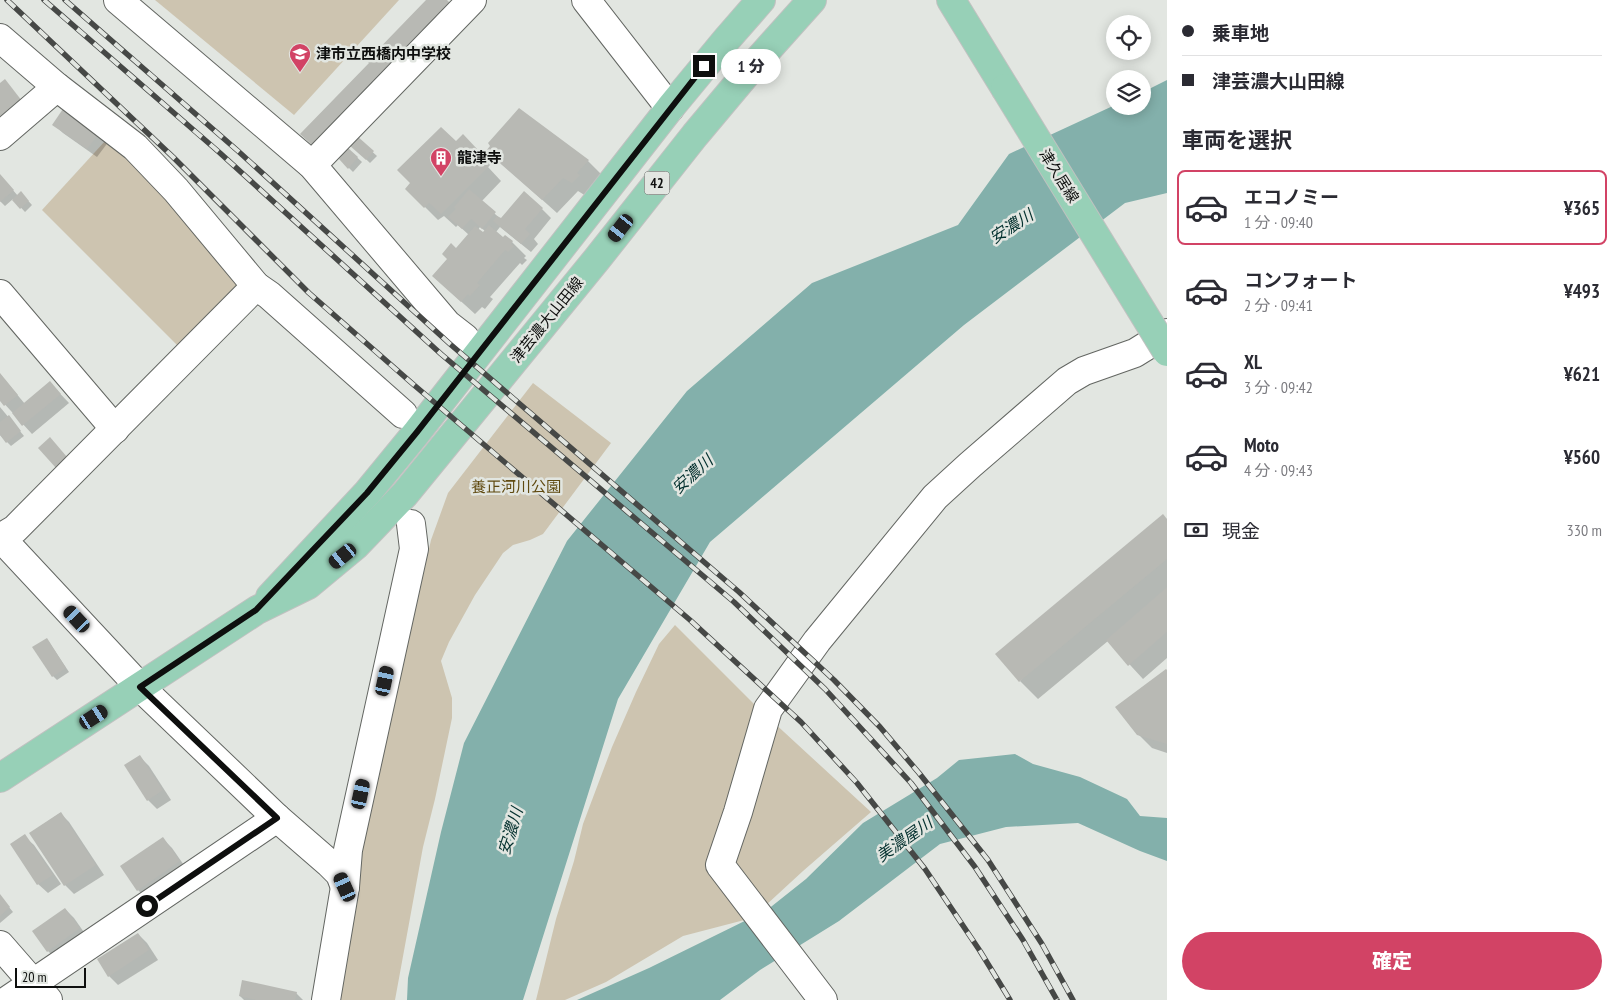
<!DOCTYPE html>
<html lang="ja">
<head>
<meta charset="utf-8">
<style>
	:root { --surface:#fff; --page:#f7f7f7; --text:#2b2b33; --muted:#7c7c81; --line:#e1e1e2; --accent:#d24365 }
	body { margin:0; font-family:"PT Sans Narrow","Noto Sans JP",sans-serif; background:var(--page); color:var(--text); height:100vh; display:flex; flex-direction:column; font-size:19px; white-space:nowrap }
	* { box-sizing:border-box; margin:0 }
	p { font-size:16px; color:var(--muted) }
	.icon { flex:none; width:28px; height:28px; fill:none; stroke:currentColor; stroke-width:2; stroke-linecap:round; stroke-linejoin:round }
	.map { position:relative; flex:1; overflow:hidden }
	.panel { display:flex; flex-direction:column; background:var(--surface); width:450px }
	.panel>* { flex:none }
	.top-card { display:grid; align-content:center; height:110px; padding:0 15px; background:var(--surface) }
	.fabs { position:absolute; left:1106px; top:15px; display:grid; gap:10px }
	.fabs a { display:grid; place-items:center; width:45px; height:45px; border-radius:50%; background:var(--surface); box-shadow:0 2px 12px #0003; font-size:25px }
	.scale { position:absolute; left:15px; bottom:12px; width:71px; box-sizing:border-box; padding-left:5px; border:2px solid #0e0f0e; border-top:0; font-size:14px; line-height:18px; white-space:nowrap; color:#0e0f0e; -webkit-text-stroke:4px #e2e6e1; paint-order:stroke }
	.end { position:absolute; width:22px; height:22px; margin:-11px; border:6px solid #0e0f0e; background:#fff; box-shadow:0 0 0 2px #fff }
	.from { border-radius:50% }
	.bubble { position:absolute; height:35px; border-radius:18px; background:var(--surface); box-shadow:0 2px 12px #0003; font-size:16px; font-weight:800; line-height:35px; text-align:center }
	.car { position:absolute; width:15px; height:30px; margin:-15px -8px; border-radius:6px; box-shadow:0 0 4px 1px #0007; background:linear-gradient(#222 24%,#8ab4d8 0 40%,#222 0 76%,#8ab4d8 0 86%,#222 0) }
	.top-card b { display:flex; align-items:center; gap:18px; height:48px; font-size:19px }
	.top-card b+b { border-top:1px solid var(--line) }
	.top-card i { width:12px; height:12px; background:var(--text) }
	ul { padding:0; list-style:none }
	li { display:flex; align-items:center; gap:15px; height:75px; margin:0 10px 8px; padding:0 5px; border:2px solid transparent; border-radius:8px }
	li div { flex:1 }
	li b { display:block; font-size:19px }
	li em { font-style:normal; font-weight:800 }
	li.active { border-color:var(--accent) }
	li>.icon { width:45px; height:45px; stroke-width:1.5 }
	h2 { padding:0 15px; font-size:22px; line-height:60px }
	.pay { display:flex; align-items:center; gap:12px; height:55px; padding:0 15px; font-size:19px }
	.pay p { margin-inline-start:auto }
	.button { display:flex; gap:10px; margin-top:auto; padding:10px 15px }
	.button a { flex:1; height:58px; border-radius:30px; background:var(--accent); color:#fff; font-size:20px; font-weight:800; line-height:58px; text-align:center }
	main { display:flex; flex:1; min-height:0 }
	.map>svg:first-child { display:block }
	.green { fill:#cdc4b0 }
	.water { fill:#83b0ab }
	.shadow { fill:#0003; fill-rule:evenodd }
	.building { fill:#b8b9b4 }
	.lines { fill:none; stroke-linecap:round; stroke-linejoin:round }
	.minor-casing { stroke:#636662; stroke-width:30 }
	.major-casing { stroke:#c0c1c0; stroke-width:30 }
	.minor { stroke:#fff; stroke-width:28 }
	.major { stroke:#97d0b7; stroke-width:28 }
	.rail-casing { stroke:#464846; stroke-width:5.5 }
	.rail { stroke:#e2e6e1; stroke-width:4; stroke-dasharray:11; stroke-linecap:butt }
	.major-bridge-casing { stroke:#c0c1c0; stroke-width:30; stroke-linecap:butt }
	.major-bridge { stroke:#97d0b7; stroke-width:28 }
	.route { stroke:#0e0f0e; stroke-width:6 }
	.labels { text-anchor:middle; stroke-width:5; stroke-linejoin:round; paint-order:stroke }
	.shield { fill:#e2e6e1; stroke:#4e504d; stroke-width:1 }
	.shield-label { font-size:14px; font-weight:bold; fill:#0e0f0e }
	.poi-label { font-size:15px; font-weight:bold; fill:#0e0f0e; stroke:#e2e6e1; text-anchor:start }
	.street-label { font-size:15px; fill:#0e0f0e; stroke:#e2e6e1 }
	.park-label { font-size:15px; fill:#604a10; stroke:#e2e6e1 }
	.water-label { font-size:16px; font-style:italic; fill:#03302e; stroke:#e2e6e1 }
</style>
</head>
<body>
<main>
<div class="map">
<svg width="1167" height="1000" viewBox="0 0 1167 1000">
	<rect width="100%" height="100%" fill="#e2e6e1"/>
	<g class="green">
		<polygon points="155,0 399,0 294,115"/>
		<polygon points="106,140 165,194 238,278 239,287 177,345 42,210"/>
		<polygon points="533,383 611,443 543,534 530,540 513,545 503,553 475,595 449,642 441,661 452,698 452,718 435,799 423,847 395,1000 339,1000 364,839 431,540 448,493"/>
		<polygon points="675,625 760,710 871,812 803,871 752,918 683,936 606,982 565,1000 536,1000 556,919 574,861 583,824 612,747 636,692 659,644"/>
	</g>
	<g class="water">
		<polygon points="1167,80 1167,193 1125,203 964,325 710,542 618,699 523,1000 407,1000 408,978 441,832 464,743 567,541 687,391 812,283 958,225 1009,154 1115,105 1115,106 1142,106 1143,92"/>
		<polygon points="1015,754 1033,764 1080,777 1127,799 1140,816 1167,818 1167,861 1140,851 1078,823 1006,827 940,844 839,921 760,970 720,1000 577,1000 649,968 767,910 806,879 863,823 937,778 959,760"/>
	</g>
	<g class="shadow">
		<polygon points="428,0 446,0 463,18 316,148 302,134 371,63"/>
		<polygon points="65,108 109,141 97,157 63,133 54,124"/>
		<path d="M463,136L491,164L488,167L501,181L481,202L502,220L542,209L551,218L534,239L538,244L531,252L500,227L496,232L503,239L506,237L512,242L526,256L524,258L527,260L522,265L520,263L490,297L493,299L485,309L482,307L475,314L433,276L469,235L458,225L456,227L444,216L438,220L407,189ZM480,227L485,231L483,234L478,230Z"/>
		<polygon points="357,138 377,156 370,163 351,145"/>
		<polygon points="491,146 588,161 601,174 590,187 593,190 586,196 578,191 557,213 502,164"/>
		<polygon points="349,150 362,162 353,172 340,159"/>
		<polygon points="0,175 18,196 21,193 32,205 25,212 13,199 5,206 0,201"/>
		<polygon points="0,374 25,404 50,383 69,403 32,434 0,399"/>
		<polygon points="0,407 24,436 11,446 0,435"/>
		<polygon points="1167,520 1167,658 1143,679 1108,641 1038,699 1020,681"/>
		<polygon points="47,639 69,672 57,680 53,676"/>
		<polygon points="1167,672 1167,753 1152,748 1138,734"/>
		<polygon points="140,757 149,766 171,800 157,809 148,800"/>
		<polygon points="60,813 69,822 104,875 74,894 65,885 31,833"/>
		<polygon points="24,836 34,845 61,884 48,893 38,884"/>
		<polygon points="163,839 172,848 188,871 147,899 138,890"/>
		<polygon points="0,896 13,912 0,923"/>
		<polygon points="65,909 74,918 88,938 57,960 48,951"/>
		<polygon points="138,934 147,943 158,960 118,985 109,976"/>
		<polygon points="296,993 303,1000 244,1000 240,996"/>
	</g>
	<g class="building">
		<polygon points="426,0 447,0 450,3 312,145 300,134 369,63 367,61"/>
		<polygon points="5,79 22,101 0,119 0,83"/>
		<polygon points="65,106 101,131 87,149 52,125"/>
		<polygon points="519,108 589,160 577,173 580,175 572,183 563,178 542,200 486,151 490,146 488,143"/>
		<polygon points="441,127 456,141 463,134 478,150 475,153 489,166 441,214 429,203 424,208 405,189 410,183 397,170"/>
		<polygon points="357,136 374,151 366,160 349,145"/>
		<polygon points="348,148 358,157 348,169 339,159"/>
		<polygon points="0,174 14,190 0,202"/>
		<polygon points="469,189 496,212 482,229 471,219 462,229 448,217 456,209 454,207"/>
		<polygon points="21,191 29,201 20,209 12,200"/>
		<polygon points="524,191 543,208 525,229 530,234 521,244 493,221 497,216 501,218"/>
		<polygon points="489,225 503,237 505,235 513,241 511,244 514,246 508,252 505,250 477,283 480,285 470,296 468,294 461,302 432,276 447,259 442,254 451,243 456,248 475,226 483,232"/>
		<polygon points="0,373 18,395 4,406 0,401"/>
		<polygon points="50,381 61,394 22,426 12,413"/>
		<polygon points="9,415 21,431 6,443 0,435 0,422"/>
		<polygon points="50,437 67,457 56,468 38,448"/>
		<polygon points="1163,514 1167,519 1167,559 1019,682 995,654"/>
		<polygon points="1167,587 1167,632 1128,666 1106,640"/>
		<polygon points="47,638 66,668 52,677 32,647"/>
		<polygon points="1166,669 1167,670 1167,744 1137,735 1115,707"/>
		<polygon points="140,755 163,790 147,801 124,765"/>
		<polygon points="61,812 96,865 64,886 29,833"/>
		<polygon points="25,834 53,875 37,885 10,844"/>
		<polygon points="163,837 180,861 137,891 120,866"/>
		<polygon points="0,894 10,907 0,916"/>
		<polygon points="65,908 80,928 47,952 32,931"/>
		<polygon points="138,933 149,950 108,977 97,959"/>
		<polygon points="242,980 297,992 295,1000 256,1000 239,996"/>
	</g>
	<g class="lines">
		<g class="minor-casing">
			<g id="minor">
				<polyline points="118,0 312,165 447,324 465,338"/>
				<polyline points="586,0 670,108"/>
				<polyline points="0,38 57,87"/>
				<polyline points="0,136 57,87 135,147 176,190 256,286 269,295 403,414"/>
				<polyline points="312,165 472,0"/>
				<polyline points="0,294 115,429"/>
				<polyline points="0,537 140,687 277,818 330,864 340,874 345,887"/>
				<polyline points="0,538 15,529 256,286"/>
				<polyline points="0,945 48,1000"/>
				<polyline points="8,1000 277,818"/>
				<polyline points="326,1000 345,887 348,850 414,549 411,524"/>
				<polyline points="823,1000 720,865 738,812 768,709 817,641 935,497 970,465 1067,381 1084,371 1135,353 1167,333"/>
			</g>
		</g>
		<g class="major-casing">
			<g id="major">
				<polyline points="951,0 1005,88"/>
				<polyline points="270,597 367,493 417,432 670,108 727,39 761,0"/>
				<polyline points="0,778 257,610 308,585 355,546 405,494 597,259 695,135 752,67 812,0"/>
			</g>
		</g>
		<use href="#minor" class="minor"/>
		<use href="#major" class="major"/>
		<g class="rail-casing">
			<g id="rail">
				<polyline points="7,0 173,157 309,293 414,385 690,620 801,722 857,783 925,869 980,951 1010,1000"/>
				<polyline points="44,0 220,153 441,354 734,602 825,689 911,783 975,867 1023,940 1057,1000"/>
				<polyline points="65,0 238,151 450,344 739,592 834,680 880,727 919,773 988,860 1042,944 1073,1000"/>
			</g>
		</g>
		<use href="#rail" class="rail"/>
		<g class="major-bridge-casing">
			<polyline id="major-bridge" points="1005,88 1167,352"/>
		</g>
		<use href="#major-bridge" class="major-bridge"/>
	</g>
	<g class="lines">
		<polyline class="route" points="147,906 277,818 140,687 256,610 367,493 417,432 704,66"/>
	</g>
	<defs>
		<g id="school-pin" transform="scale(1.125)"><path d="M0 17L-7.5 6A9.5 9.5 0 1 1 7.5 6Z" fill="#d24365" stroke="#e2e6e1"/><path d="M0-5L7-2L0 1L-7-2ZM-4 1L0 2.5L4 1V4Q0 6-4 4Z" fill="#fff"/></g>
		<g id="building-pin" transform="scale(1.125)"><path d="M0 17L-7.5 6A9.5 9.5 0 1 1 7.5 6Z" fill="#d24365" stroke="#e2e6e1"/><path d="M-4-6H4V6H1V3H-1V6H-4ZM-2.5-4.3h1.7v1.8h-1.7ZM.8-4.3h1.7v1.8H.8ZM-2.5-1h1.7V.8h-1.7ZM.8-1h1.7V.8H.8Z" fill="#fff"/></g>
	</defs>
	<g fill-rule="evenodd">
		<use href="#school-pin" x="300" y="54"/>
		<use href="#building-pin" x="441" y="158"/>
	</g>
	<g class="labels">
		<rect class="shield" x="644.5" y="171.5" width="25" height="23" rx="4"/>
		<g class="shield-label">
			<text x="657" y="188">42</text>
		</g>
		<g class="poi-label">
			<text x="316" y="59">津市立西橋内中学校</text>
			<text x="457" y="163">龍津寺</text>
		</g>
		<g class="street-label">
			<text transform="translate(1059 176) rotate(58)" y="5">津久居線</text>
			<text transform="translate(547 320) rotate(-51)" y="5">津芸濃大山田線</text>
		</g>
		<g class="park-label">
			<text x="516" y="492">養正河川公園</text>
		</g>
		<g class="water-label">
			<text transform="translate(1011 226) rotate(-33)" y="6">安濃川</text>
			<text transform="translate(692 474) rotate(-42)" y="6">安濃川</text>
			<text transform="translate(510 831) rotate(-73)" y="6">安濃川</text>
			<text transform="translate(904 839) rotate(-35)" y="6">美濃屋川</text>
		</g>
	</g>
</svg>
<div class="fabs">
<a><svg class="icon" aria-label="locate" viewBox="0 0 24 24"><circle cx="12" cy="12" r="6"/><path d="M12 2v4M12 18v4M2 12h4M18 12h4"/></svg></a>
<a><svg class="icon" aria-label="layers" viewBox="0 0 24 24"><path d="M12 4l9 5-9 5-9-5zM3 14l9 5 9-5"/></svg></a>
</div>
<div class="scale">20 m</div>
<i class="end from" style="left:147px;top:906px"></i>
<i class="end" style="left:704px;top:66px"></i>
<div class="bubble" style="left:721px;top:49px;width:60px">1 分</div>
<i class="car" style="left:621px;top:228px;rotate:218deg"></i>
<i class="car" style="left:343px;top:556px;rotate:231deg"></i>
<i class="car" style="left:77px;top:619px;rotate:317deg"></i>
<i class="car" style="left:385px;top:681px;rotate:12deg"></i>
<i class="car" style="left:94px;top:717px;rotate:57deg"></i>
<i class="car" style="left:361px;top:794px;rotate:12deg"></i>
<i class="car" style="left:345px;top:887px;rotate:336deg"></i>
</div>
<section class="panel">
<div class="top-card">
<b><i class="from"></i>乗車地</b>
<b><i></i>津芸濃大山田線</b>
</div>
<h2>車両を選択</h2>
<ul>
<li class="active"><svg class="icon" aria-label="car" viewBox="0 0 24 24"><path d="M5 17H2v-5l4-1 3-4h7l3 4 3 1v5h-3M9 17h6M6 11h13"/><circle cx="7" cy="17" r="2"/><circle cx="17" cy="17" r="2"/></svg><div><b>エコノミー</b><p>1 分 · 09:40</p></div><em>¥365</em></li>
<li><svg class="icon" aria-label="car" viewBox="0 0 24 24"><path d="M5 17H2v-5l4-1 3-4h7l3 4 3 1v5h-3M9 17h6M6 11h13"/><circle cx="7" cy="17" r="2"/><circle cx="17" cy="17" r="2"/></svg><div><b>コンフォート</b><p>2 分 · 09:41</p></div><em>¥493</em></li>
<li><svg class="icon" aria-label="car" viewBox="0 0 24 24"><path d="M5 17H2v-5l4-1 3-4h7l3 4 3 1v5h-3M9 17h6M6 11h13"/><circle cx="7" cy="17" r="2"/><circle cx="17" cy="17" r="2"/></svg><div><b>XL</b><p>3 分 · 09:42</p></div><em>¥621</em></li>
<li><svg class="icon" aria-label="car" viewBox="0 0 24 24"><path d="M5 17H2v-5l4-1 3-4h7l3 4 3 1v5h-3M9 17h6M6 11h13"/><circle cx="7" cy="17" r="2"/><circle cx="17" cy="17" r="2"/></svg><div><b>Moto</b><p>4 分 · 09:43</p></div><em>¥560</em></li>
</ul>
<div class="pay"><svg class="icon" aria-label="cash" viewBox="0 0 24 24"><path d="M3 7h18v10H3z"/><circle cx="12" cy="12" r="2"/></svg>現金<p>330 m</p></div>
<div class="button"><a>確定</a></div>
</section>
</main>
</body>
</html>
